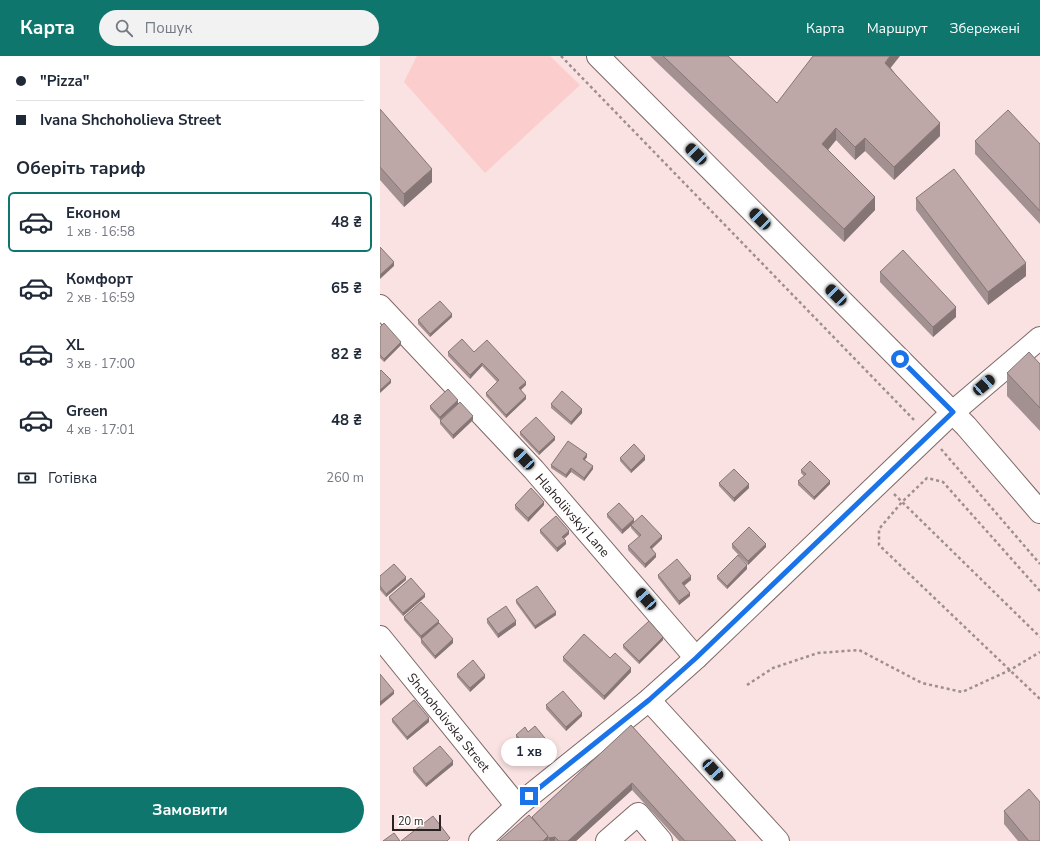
<!DOCTYPE html>
<html lang="uk">
<head>
<meta charset="utf-8">
<style>
	:root { --surface:#fff; --page:#f2f2f3; --text:#1f2937; --muted:#747a83; --line:#e0e1e3; --accent:#0f766e }
	body { margin:0; font-family:"Nunito Sans",sans-serif; background:var(--page); color:var(--text); height:100vh; display:flex; flex-direction:column; font-size:15px; white-space:nowrap }
	* { box-sizing:border-box; margin:0 }
	p { font-size:13px; color:var(--muted) }
	.icon { flex:none; width:22px; height:22px; fill:none; stroke:currentColor; stroke-width:2; stroke-linecap:round; stroke-linejoin:round }
	.map { position:relative; flex:1; overflow:hidden }
	.drawer { display:flex; flex-direction:column; background:var(--surface); width:380px }
	.drawer>* { flex:none }
	.guide { display:grid; align-content:center; height:88px; padding:0 16px; background:var(--surface) }
	.scale { position:absolute; left:12px; bottom:10px; width:49px; box-sizing:border-box; padding-left:4px; border:2px solid #2a2221; border-top:0; font-size:11px; line-height:14px; white-space:nowrap; color:#2a2221; -webkit-text-stroke:3px #fff; paint-order:stroke }
	.end { position:absolute; width:18px; height:18px; margin:-9px; border:5px solid #1a73e8; background:#fff; box-shadow:0 0 0 2px #fff }
	.from { border-radius:50% }
	.bubble { position:absolute; height:28px; border-radius:14px; background:var(--surface); box-shadow:0 2px 6px #0003; font-size:13px; font-weight:700; line-height:28px; text-align:center }
	.car { position:absolute; width:12px; height:24px; margin:-12px -6px; border-radius:5px; box-shadow:0 0 3px 1px #0007; background:linear-gradient(#222 24%,#8ab4d8 0 40%,#222 0 76%,#8ab4d8 0 86%,#222 0) }
	.guide b { display:flex; align-items:center; gap:14px; height:38px; font-size:15px }
	.guide b+b { border-top:1px solid var(--line) }
	.guide i { width:10px; height:10px; background:var(--text) }
	ul { padding:0; list-style:none }
	li { display:flex; align-items:center; gap:12px; height:60px; margin:0 8px 6px; padding:0 8px; border:2px solid transparent; border-radius:6px }
	li div { flex:1 }
	li b { display:block; font-size:15px }
	li em { font-style:normal; font-weight:700 }
	li.on { border-color:var(--accent) }
	li>.icon { width:36px; height:36px; stroke-width:1.5 }
	h2 { padding:0 16px; font-size:18px; line-height:48px }
	.pay { display:flex; align-items:center; gap:10px; height:44px; padding:0 16px; font-size:15px }
	.pay p { margin-inline-start:auto }
	.cta { display:flex; gap:8px; margin-top:auto; padding:8px 16px }
	.cta a { flex:1; height:46px; border-radius:24px; background:var(--accent); color:#fff; font-size:16px; font-weight:700; line-height:46px; text-align:center }
	header { display:flex; align-items:center; gap:24px; box-sizing:border-box; height:56px; padding:0 20px; background:var(--accent); color:#fff }
	header strong { font-size:19px }
	nav { display:flex; gap:22px; margin-inline-start:auto; font-size:14px }
	.search { width:280px; height:36px; background:var(--page); display:flex; align-items:center; gap:10px; box-sizing:border-box; padding:0 14px; border-radius:22px; color:var(--muted); font-size:15px }
	main { display:flex; flex:1; min-height:0 }
	.map>svg:first-child { display:block }
	.green { fill:#fbcdcc }
	.lines { fill:none; stroke-linecap:round; stroke-linejoin:round }
	.minor-casing { stroke:#7c6867; stroke-width:24 }
	.major-casing { stroke:#7c6867; stroke-width:24 }
	.path { stroke:#9e8e8d; stroke-width:2.5; stroke-dasharray:3 3; stroke-linecap:butt }
	.minor { stroke:#fff; stroke-width:22 }
	.major { stroke:#fff; stroke-width:22 }
	.wall { fill:#a39090 }
	.shaded-wall { fill:#857675 }
	.building { fill:#bea8a7; stroke:#857675 }
	.route { stroke:#1a73e8; stroke-width:5 }
	.labels { text-anchor:middle; stroke-width:4; stroke-linejoin:round; paint-order:stroke }
	.street-label { font-size:13px; fill:#2a2221; stroke:#fff }
</style>
</head>
<body>
<header>
<strong>Карта</strong>
<div class="search"><svg class="icon" aria-label="search" viewBox="0 0 24 24"><circle cx="10" cy="10" r="6"/><path d="M15 15l6 6"/></svg>Пошук</div>
<nav><a>Карта</a><a>Маршрут</a><a>Збережені</a></nav>
</header>
<main>
<section class="drawer">
<div class="guide">
<b><i class="from"></i>&quot;Pizza&quot;</b>
<b><i></i>Ivana Shchoholieva Street</b>
</div>
<h2>Оберіть тариф</h2>
<ul>
<li class="on"><svg class="icon" aria-label="car" viewBox="0 0 24 24"><path d="M5 17H2v-5l4-1 3-4h7l3 4 3 1v5h-3M9 17h6M6 11h13"/><circle cx="7" cy="17" r="2"/><circle cx="17" cy="17" r="2"/></svg><div><b>Економ</b><p>1 хв · 16:58</p></div><em>48 ₴</em></li>
<li><svg class="icon" aria-label="car" viewBox="0 0 24 24"><path d="M5 17H2v-5l4-1 3-4h7l3 4 3 1v5h-3M9 17h6M6 11h13"/><circle cx="7" cy="17" r="2"/><circle cx="17" cy="17" r="2"/></svg><div><b>Комфорт</b><p>2 хв · 16:59</p></div><em>65 ₴</em></li>
<li><svg class="icon" aria-label="car" viewBox="0 0 24 24"><path d="M5 17H2v-5l4-1 3-4h7l3 4 3 1v5h-3M9 17h6M6 11h13"/><circle cx="7" cy="17" r="2"/><circle cx="17" cy="17" r="2"/></svg><div><b>XL</b><p>3 хв · 17:00</p></div><em>82 ₴</em></li>
<li><svg class="icon" aria-label="car" viewBox="0 0 24 24"><path d="M5 17H2v-5l4-1 3-4h7l3 4 3 1v5h-3M9 17h6M6 11h13"/><circle cx="7" cy="17" r="2"/><circle cx="17" cy="17" r="2"/></svg><div><b>Green</b><p>4 хв · 17:01</p></div><em>48 ₴</em></li>
</ul>
<div class="pay"><svg class="icon" aria-label="cash" viewBox="0 0 24 24"><path d="M3 7h18v10H3z"/><circle cx="12" cy="12" r="2"/></svg>Готівка<p>260 m</p></div>
<div class="cta"><a>Замовити</a></div>
</section>
<div class="map">
<svg width="660" height="785" viewBox="0 0 660 785">
	<rect width="100%" height="100%" fill="#f9e2e1"/>
	<polygon class="green" points="37,0 170,0 200,29 105,117 24,26"/>
	<g class="lines">
		<g class="minor-casing">
			<g id="minor">
				<polyline points="0,250 154,414 316,602"/>
				<polyline points="0,581 137,750"/>
				<polyline points="269,644 398,785"/>
				<polyline points="100,785 137,750 269,644 316,602 573,356 660,282"/>
				<polyline points="227,785 258,758 281,785"/>
			</g>
		</g>
		<g class="major-casing">
			<polyline id="major" points="218,0 586,370 660,456"/>
		</g>
		<g class="path">
			<polyline points="181,0 536,366"/>
			<polyline points="561,393 660,508"/>
			<polyline points="514,438 660,581"/>
			<polyline points="660,535 563,426 547,422 522,446 499,473 499,489 660,643"/>
			<polyline points="367,629 393,612 438,597 479,594 542,627 582,636 630,614 660,596"/>
		</g>
		<use href="#minor" class="minor"/>
		<use href="#major" class="major"/>
	</g>
	<g class="wall">
		<polygon points="270,0 348,0 397,47 511,12 560,80 514,124 485,95 475,104 456,84 448,94 495,154 464,186"/>
		<polygon points="0,53 52,126 24,151 0,124"/>
		<polygon points="595,85 660,88 660,168 595,98"/>
		<polygon points="536,142 646,220 608,249 536,154"/>
		<polygon points="500,216 576,261 553,281 500,226"/>
		<polygon points="72,261 50,281 38,268 38,264"/>
		<polygon points="0,271 21,289 4,306 0,302"/>
		<polygon points="68,296 94,296 146,329 140,334 146,343 126,362 106,340 106,337 117,326 102,310 90,323 68,300"/>
		<polygon points="660,308 660,375 627,340 627,317"/>
		<polygon points="78,348 60,364 50,353 50,350"/>
		<polygon points="171,348 202,357 191,369 171,352"/>
		<polygon points="93,364 73,383 60,368 60,365"/>
		<polygon points="140,376 175,384 159,399 140,379"/>
		<polygon points="207,401 205,404 213,413 204,425 191,416 186,422 171,412 171,409"/>
		<polygon points="240,402 265,404 251,417 240,405"/>
		<polygon points="421,414 450,428 434,444 418,429 418,425 424,420 421,417"/>
		<polygon points="339,427 369,432 354,446 339,430"/>
		<polygon points="135,449 164,449 148,466 135,453"/>
		<polygon points="227,458 254,466 282,483 272,493 276,501 265,512 248,494 248,490 259,481 251,472 251,470 242,478 227,461"/>
		<polygon points="160,474 189,478 184,483 186,488 177,496 160,477"/>
		<polygon points="352,488 386,491 368,509 352,492"/>
		<polygon points="367,513 347,533 337,523 337,520"/>
		<polygon points="278,519 311,524 304,530 310,540 299,549 278,522"/>
		<polygon points="0,520 26,524 6,541 0,534"/>
		<polygon points="9,541 45,541 23,560 9,544"/>
		<polygon points="136,544 176,559 155,573 136,547"/>
		<polygon points="24,561 59,568 73,587 55,603 41,587 41,583 24,564"/>
		<polygon points="107,563 136,569 118,582 107,567"/>
		<polygon points="283,584 259,608 243,592 243,589"/>
		<polygon points="183,601 230,602 251,616 224,644 183,605"/>
		<polygon points="77,618 105,622 90,636 77,621"/>
		<polygon points="166,649 202,660 186,675 166,653"/>
		<polygon points="12,663 49,666 27,684 12,666"/>
		<polygon points="251,669 356,785 299,785 252,734 196,785 119,785 152,761"/>
		<polygon points="148,676 169,690 151,707 136,690 136,687 138,685 136,682 136,679"/>
		<polygon points="73,709 46,731 33,716 33,712"/>
		<polygon points="624,755 660,785 638,785 624,768"/>
	</g>
	<g class="shaded-wall">
		<polygon points="510,0 520,0 505,19 505,7"/>
		<polygon points="560,67 560,80 514,124 514,111"/>
		<polygon points="456,72 456,84 442,101 442,88"/>
		<polygon points="485,82 485,95 475,104 475,91"/>
		<polygon points="52,113 52,126 24,151 24,138"/>
		<polygon points="495,141 495,154 464,186 464,173"/>
		<polygon points="14,206 14,210 0,223 0,219"/>
		<polygon points="646,207 646,220 608,249 608,236"/>
		<polygon points="576,251 576,261 553,281 553,271"/>
		<polygon points="72,258 72,261 50,281 50,278"/>
		<polygon points="21,286 21,289 4,306 4,303"/>
		<polygon points="102,307 102,310 90,323 90,319"/>
		<polygon points="11,324 11,327 0,337 0,334"/>
		<polygon points="146,326 146,329 139,336 139,332"/>
		<polygon points="146,340 146,343 126,362 126,359"/>
		<polygon points="78,344 78,348 60,364 60,361"/>
		<polygon points="202,353 202,357 191,369 191,366"/>
		<polygon points="93,360 93,364 73,383 73,379"/>
		<polygon points="175,381 175,384 159,399 159,396"/>
		<polygon points="207,398 207,401 203,406 203,403"/>
		<polygon points="265,400 265,404 251,417 251,414"/>
		<polygon points="213,410 213,413 204,425 204,422"/>
		<polygon points="191,412 191,416 186,422 186,419"/>
		<polygon points="450,425 450,428 434,444 434,441"/>
		<polygon points="369,428 369,432 354,446 354,442"/>
		<polygon points="164,446 164,449 148,466 148,462"/>
		<polygon points="254,463 254,467 242,478 242,474"/>
		<polygon points="189,475 189,478 182,484 182,481"/>
		<polygon points="282,480 282,483 270,494 270,491"/>
		<polygon points="186,485 186,488 177,496 177,492"/>
		<polygon points="386,488 386,491 368,509 368,505"/>
		<polygon points="276,498 276,501 265,512 265,508"/>
		<polygon points="367,509 367,513 347,533 347,530"/>
		<polygon points="311,520 311,524 302,531 302,527"/>
		<polygon points="26,521 26,524 6,541 6,538"/>
		<polygon points="310,537 310,540 299,549 299,545"/>
		<polygon points="45,538 45,541 23,560 23,557"/>
		<polygon points="176,556 176,559 155,573 155,570"/>
		<polygon points="59,565 59,568 41,584 41,580"/>
		<polygon points="136,565 136,569 118,582 118,578"/>
		<polygon points="283,581 283,584 259,608 259,605"/>
		<polygon points="73,583 73,587 55,603 55,600"/>
		<polygon points="251,612 251,616 224,644 224,640"/>
		<polygon points="105,619 105,622 90,636 90,632"/>
		<polygon points="14,635 14,638 0,650 0,646"/>
		<polygon points="202,657 202,660 186,675 186,671"/>
		<polygon points="49,662 49,666 27,684 27,681"/>
		<polygon points="169,687 169,690 151,707 151,704"/>
		<polygon points="73,705 73,709 46,731 46,728"/>
		<polygon points="252,727 252,734 196,785 188,785"/>
		<polygon points="168,780 168,785 163,785"/>
		<polygon points="175,781 175,785 169,785 169,782"/>
	</g>
	<g class="building">
		<polygon points="283,0 348,0 397,47 433,0 510,0 505,7 560,67 514,111 485,82 475,91 456,72 442,88 495,141 464,173"/>
		<polygon points="0,53 52,113 24,138 0,111"/>
		<polygon points="628,54 660,88 660,155 595,85"/>
		<polygon points="574,113 646,207 608,236 536,142"/>
		<polygon points="0,191 14,206 0,219"/>
		<polygon points="523,194 576,251 553,271 500,216"/>
		<polygon points="60,245 72,258 50,278 38,264"/>
		<polygon points="4,267 21,286 4,303 0,299 0,271"/>
		<polygon points="82,283 94,296 107,284 146,326 139,332 146,340 126,359 106,337 119,324 102,307 90,319 68,296"/>
		<polygon points="649,296 660,308 660,352 627,317"/>
		<polygon points="1,314 11,324 0,334 0,315"/>
		<polygon points="68,333 78,344 60,361 50,350"/>
		<polygon points="182,335 202,353 191,366 171,348"/>
		<polygon points="80,346 93,360 73,379 60,365"/>
		<polygon points="156,361 175,381 159,396 140,376"/>
		<polygon points="188,385 207,398 203,403 213,410 204,422 191,412 186,419 171,409"/>
		<polygon points="254,388 265,400 251,414 240,402"/>
		<polygon points="430,405 450,425 434,441 418,425 426,418 421,414"/>
		<polygon points="354,413 369,428 354,442 339,427"/>
		<polygon points="151,432 164,446 148,462 135,449"/>
		<polygon points="239,447 254,463 242,474 227,458"/>
		<polygon points="262,459 282,480 270,491 276,498 265,508 248,490 261,479 251,469"/>
		<polygon points="176,460 189,475 182,481 186,485 177,492 160,474"/>
		<polygon points="369,471 386,488 368,505 352,488"/>
		<polygon points="358,499 367,509 347,530 337,520"/>
		<polygon points="297,503 311,520 302,527 310,537 299,545 278,519"/>
		<polygon points="14,508 26,521 6,538 0,530 0,520"/>
		<polygon points="31,522 45,538 23,557 9,541"/>
		<polygon points="157,530 176,556 155,570 136,544"/>
		<polygon points="41,546 59,565 41,580 24,561"/>
		<polygon points="126,550 136,565 118,578 107,563"/>
		<polygon points="269,565 283,581 259,605 243,589"/>
		<polygon points="59,567 73,583 55,600 41,583"/>
		<polygon points="204,578 230,602 235,597 251,612 224,640 183,601"/>
		<polygon points="93,604 105,619 90,632 77,618"/>
		<polygon points="0,618 14,635 0,646"/>
		<polygon points="183,635 202,657 186,671 166,649"/>
		<polygon points="34,644 49,662 27,681 12,663"/>
		<polygon points="251,669 356,785 305,785 252,727 188,785 179,785 175,781 169,782 152,761"/>
		<polygon points="155,670 169,687 151,704 136,687 140,683 136,679 145,671 148,676"/>
		<polygon points="60,690 73,705 46,728 33,712"/>
		<polygon points="649,733 660,746 660,785 649,785 624,755"/>
		<polygon points="149,759 168,780 163,785 119,785"/>
		<polygon points="53,760 70,782 67,785 21,785"/>
		<polygon points="14,777 20,785 3,785"/>
	</g>
	<g class="lines">
		<polyline class="route" points="149,740 269,644 316,602 573,356 520,303"/>
	</g>
	<g class="labels">
		<g class="street-label">
			<text transform="translate(193 459) rotate(49)" y="5">Hlaholiivskyi Lane</text>
			<text transform="translate(69 666) rotate(51)" y="5">Shchoholivska Street</text>
		</g>
	</g>
</svg>
<div class="scale">20 m</div>
<i class="end from" style="left:520px;top:303px"></i>
<i class="end" style="left:149px;top:740px"></i>
<div class="bubble" style="left:121px;top:682px;width:56px">1 хв</div>
<i class="car" style="left:316px;top:98px;rotate:315deg"></i>
<i class="car" style="left:380px;top:163px;rotate:315deg"></i>
<i class="car" style="left:456px;top:239px;rotate:315deg"></i>
<i class="car" style="left:604px;top:329px;rotate:49deg"></i>
<i class="car" style="left:144px;top:403px;rotate:317deg"></i>
<i class="car" style="left:266px;top:543px;rotate:319deg"></i>
<i class="car" style="left:333px;top:714px;rotate:138deg"></i>
</div>
</main>
</body>
</html>
